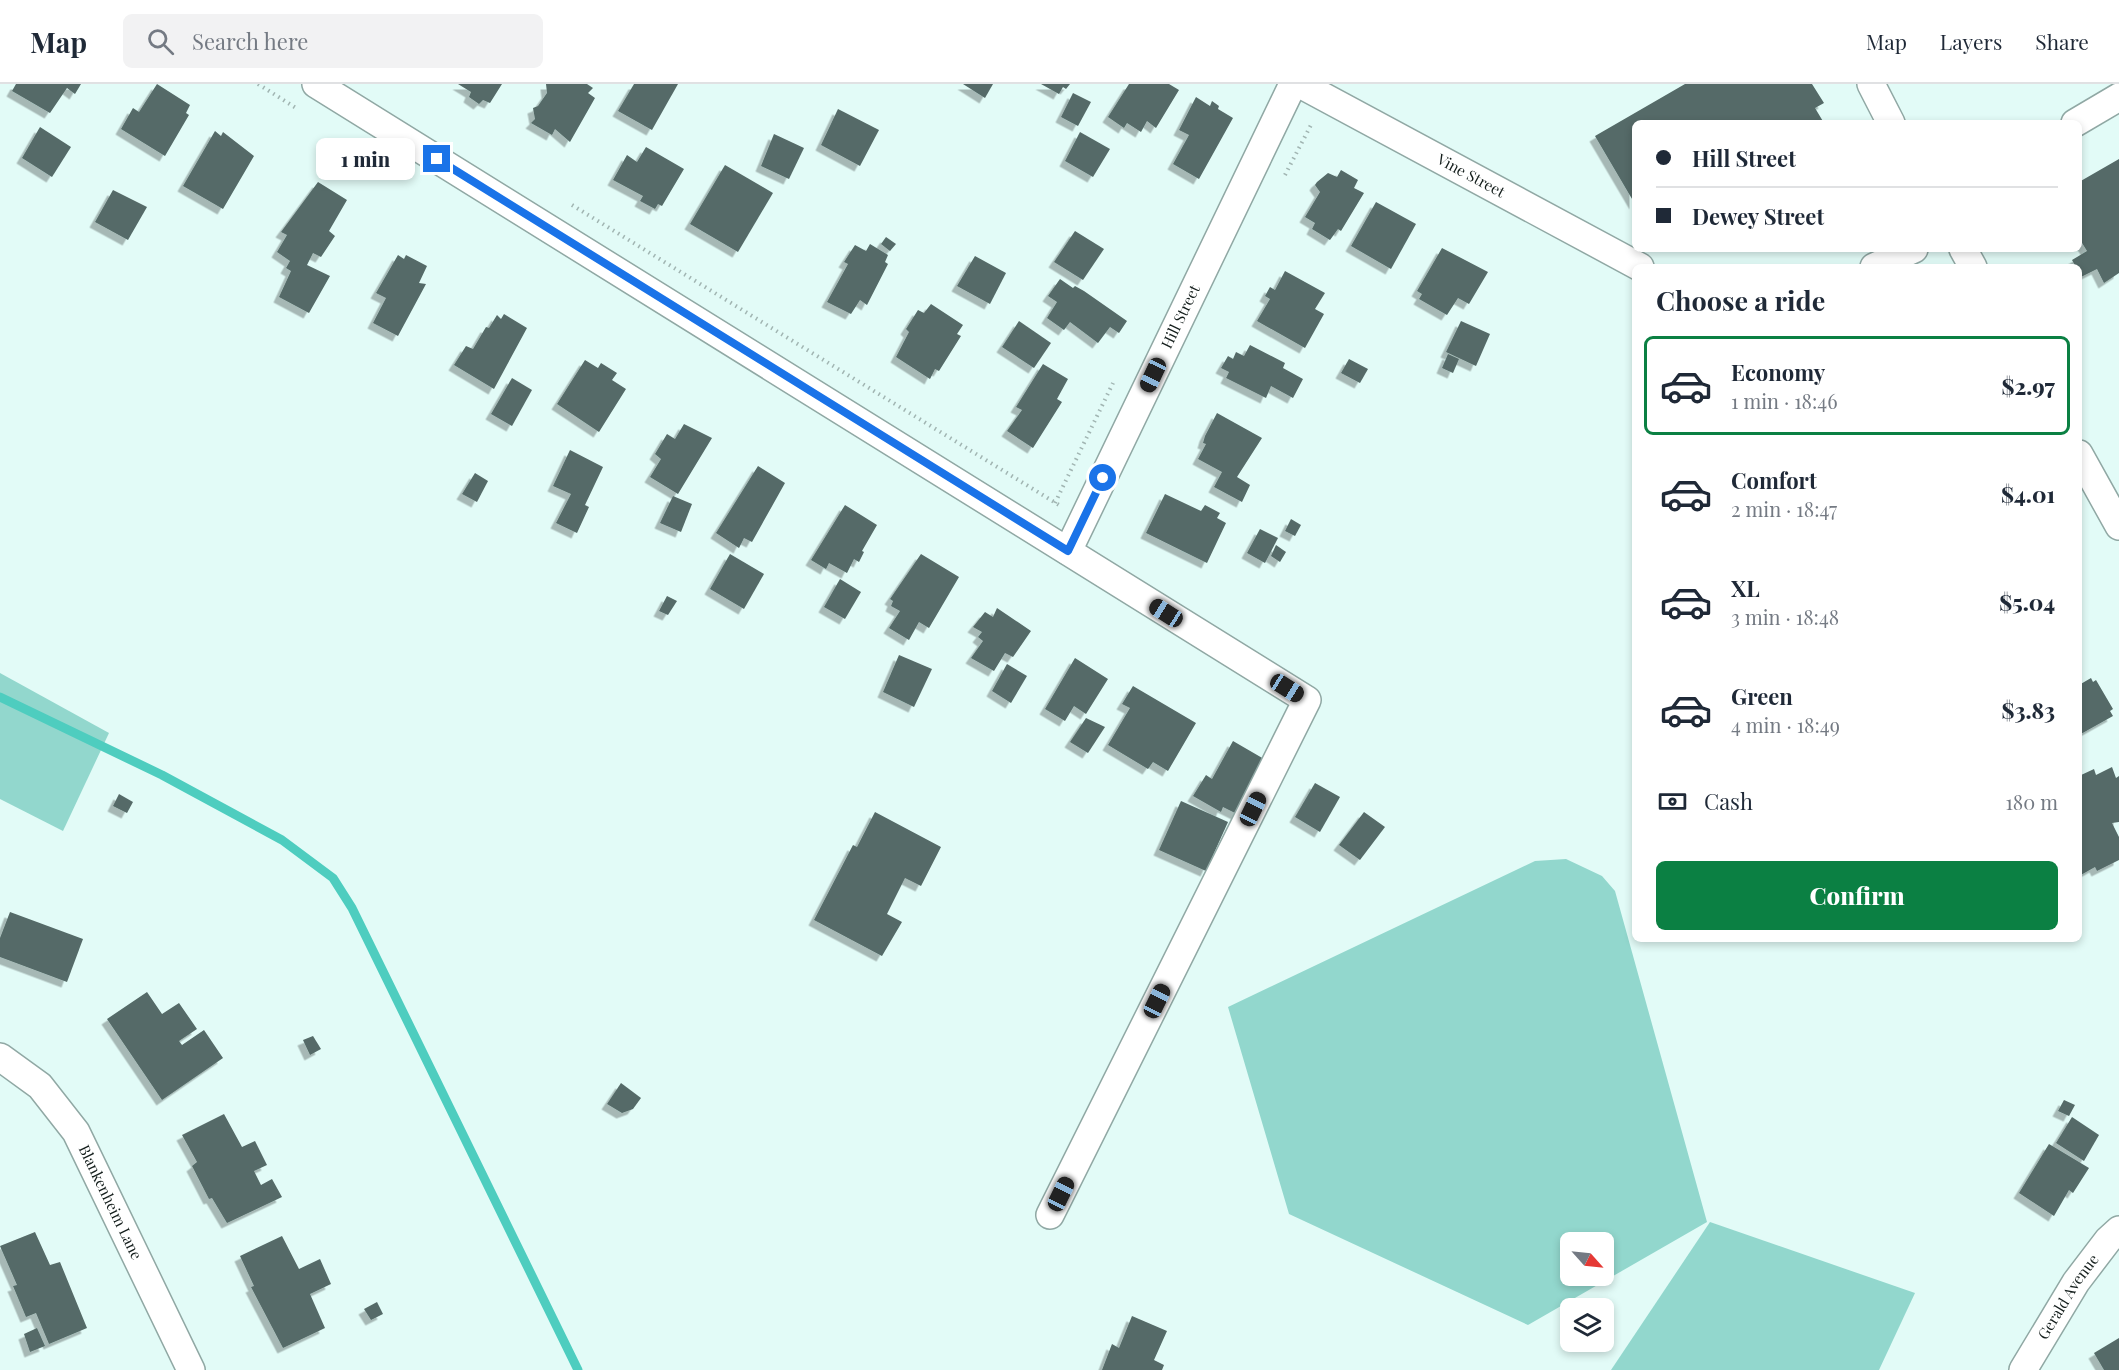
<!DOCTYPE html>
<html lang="en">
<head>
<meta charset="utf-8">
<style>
	:root { --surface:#fff; --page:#f2f2f3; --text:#1f2937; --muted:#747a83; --line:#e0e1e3; --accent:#0b8043 }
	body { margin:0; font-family:"Playfair Display",serif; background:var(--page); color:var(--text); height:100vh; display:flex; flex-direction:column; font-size:22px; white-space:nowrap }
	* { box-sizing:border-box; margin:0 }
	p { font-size:20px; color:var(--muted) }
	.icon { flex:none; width:33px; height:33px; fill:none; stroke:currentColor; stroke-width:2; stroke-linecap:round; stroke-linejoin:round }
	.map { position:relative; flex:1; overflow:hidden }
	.sheet { position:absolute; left:1632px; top:180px; width:450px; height:678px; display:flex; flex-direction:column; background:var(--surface); border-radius:9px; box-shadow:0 3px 9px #0003 }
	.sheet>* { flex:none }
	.hud { position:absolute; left:1632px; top:36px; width:450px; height:132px; border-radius:9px; box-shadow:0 3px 9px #0003; display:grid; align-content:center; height:132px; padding:0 24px; background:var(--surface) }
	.needle { width:39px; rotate:117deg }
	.buttons { position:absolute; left:1560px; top:1148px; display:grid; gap:12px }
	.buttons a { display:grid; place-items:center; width:54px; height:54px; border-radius:9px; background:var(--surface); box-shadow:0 3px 9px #0003; font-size:30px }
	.end { position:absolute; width:27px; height:27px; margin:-14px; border:8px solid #1a73e8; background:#fff; box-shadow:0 0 0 3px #fff }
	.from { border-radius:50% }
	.bubble { position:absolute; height:42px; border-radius:9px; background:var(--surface); box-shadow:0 3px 9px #0003; font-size:20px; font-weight:800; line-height:42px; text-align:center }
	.car { position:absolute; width:18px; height:36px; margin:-18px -9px; border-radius:8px; box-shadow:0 0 4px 2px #0007; background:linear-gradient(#222 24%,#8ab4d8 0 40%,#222 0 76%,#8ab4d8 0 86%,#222 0) }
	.hud b { display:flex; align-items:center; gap:21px; height:57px; font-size:22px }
	.hud b+b { border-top:2px solid var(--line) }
	.hud i { width:15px; height:15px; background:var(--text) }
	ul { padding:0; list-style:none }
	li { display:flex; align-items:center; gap:18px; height:99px; margin:0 12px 9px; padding:0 12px; border:3px solid transparent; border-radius:9px }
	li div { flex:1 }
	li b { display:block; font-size:22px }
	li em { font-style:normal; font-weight:800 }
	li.current { border-color:var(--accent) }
	li>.icon { width:54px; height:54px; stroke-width:1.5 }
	h2 { padding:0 24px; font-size:27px; line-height:72px }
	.pay { display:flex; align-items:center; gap:15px; height:66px; padding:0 24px; font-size:22px }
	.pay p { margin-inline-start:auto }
	.action { display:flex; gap:12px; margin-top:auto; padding:12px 24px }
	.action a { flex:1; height:69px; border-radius:9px; background:var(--accent); color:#fff; font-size:24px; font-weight:800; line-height:69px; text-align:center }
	header { display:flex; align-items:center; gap:36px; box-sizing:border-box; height:84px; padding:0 30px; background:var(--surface); border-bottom:2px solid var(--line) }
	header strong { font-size:28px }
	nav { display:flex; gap:33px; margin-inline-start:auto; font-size:21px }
	.search { width:420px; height:54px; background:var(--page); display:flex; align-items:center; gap:15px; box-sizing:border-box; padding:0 21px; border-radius:9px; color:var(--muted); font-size:22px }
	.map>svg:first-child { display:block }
	.green { fill:#92d7cd; fill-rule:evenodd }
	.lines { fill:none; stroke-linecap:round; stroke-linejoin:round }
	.stream { stroke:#4ecdbf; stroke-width:9 }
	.building { fill:#546a67; filter:url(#shadow) }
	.minor-casing { stroke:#90a8a4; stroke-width:30 }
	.path { stroke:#a1b5b2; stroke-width:4; stroke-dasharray:1.5 4.5; stroke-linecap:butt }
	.minor { stroke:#fff; stroke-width:27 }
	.route { stroke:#1a73e8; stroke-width:8 }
	.labels { text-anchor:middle; stroke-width:6; stroke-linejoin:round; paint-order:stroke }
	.street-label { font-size:15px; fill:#131d1b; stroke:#e2fbf7 }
</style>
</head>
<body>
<header>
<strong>Map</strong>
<div class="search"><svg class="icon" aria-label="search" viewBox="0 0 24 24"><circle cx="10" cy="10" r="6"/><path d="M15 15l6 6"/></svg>Search here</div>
<nav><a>Map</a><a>Layers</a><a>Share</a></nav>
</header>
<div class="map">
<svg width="2119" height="1286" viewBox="0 0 2119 1286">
	<defs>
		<filter id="shadow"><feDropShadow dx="-5.5" dy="5.5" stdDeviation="0" flood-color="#0004"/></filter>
	</defs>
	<rect width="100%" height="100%" fill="#e2fbf7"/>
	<g class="green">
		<polygon points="0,589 109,649 63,747 0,715"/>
		<path d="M1566,775L1602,792L1615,807L1707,1138L1528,1241L1289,1130L1228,923L1535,777ZM1570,1158H1604V1191H1570Z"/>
		<polygon points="1710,1138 1915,1209 1879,1286 1611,1286"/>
	</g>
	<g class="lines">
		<polyline class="stream" points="0,613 162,691 282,756 333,794 352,824 578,1286"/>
	</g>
	<g class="building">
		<polygon points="16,0 81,0 75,10 67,4 50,29 12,7"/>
		<polygon points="157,0 190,21 186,29 189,31 165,72 121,45 133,24 139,28"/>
		<polygon points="458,0 502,0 490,19 483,16 479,20 469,13 471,8"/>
		<polygon points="546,0 587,0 593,4 588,9 595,14 570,58 555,45 552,51 531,39 535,35 533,24 538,22 547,9"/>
		<polygon points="634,0 678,0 652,46 618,27"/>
		<polygon points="963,0 993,0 985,14"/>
		<polygon points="1041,0 1070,0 1066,5 1063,3 1059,10"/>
		<polygon points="1129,0 1169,0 1179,6 1156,44 1147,37 1141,48 1127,39 1124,44 1108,33"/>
		<polygon points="1685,0 1812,0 1824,19 1815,24 1824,39 1635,39 1635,120 1595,52"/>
		<polygon points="1073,9 1091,18 1078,42 1061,33"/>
		<polygon points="1196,13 1210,22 1212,17 1219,22 1218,25 1233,34 1199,95 1173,80 1189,51 1179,46"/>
		<polygon points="838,25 879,46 860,82 821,61"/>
		<polygon points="40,43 71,63 52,93 22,74"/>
		<polygon points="215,47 221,52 223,48 254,72 223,125 183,102"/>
		<polygon points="1080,48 1110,65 1093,93 1065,77"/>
		<polygon points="774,50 804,64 789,95 761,82"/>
		<polygon points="646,63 684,85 662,122 658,120 655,125 640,117 643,112 613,96 627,71 637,78"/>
		<polygon points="2119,75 2119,189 2104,199 2097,185 2081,193 2079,183 2076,183 2072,176 2087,167 2079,154 2079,98"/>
		<polygon points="725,81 773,109 738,168 690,140"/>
		<polygon points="1341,86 1358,96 1354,104 1364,109 1341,147 1338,145 1330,156 1312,145 1315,139 1305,133 1320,108 1315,101 1317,98 1328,89 1337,93"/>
		<polygon points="318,98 347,116 329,147 335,152 321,173 313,169 307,181 330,192 309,229 279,213 291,187 286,184 290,177 277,168 287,151 281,148"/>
		<polygon points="113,106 147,123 128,156 95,138"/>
		<polygon points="1376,118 1416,140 1391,185 1351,162"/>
		<polygon points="1075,147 1104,165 1083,196 1054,178"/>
		<polygon points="886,153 896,160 890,167 881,160"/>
		<polygon points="870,160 888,171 885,178 888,180 867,221 860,216 851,230 827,218 848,180 844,178 855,161 866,167"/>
		<polygon points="1442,164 1488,188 1469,220 1458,214 1447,231 1419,215 1422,210 1417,207"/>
		<polygon points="398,171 404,175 406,171 427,182 419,199 426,200 398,252 373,239 386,214 376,209"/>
		<polygon points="975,172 1006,189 990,220 957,202"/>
		<polygon points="1285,187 1325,209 1315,225 1324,230 1305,264 1257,237 1270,215 1265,212 1270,203 1275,206"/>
		<polygon points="1060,195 1073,204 1075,202 1084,207 1127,237 1119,249 1110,243 1098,259 1070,238 1064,246 1047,234 1057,218 1048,212"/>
		<polygon points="931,220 963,241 957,250 961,252 939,287 935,285 930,295 896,273 909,248 906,245 918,226 924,229"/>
		<polygon points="504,230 527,244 494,305 454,281 466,262 473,265 486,243 489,244 497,231 501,235"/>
		<polygon points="1019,237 1051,259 1034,284 1002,263"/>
		<polygon points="1461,237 1490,250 1476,282 1446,268"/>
		<polygon points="1250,261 1285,279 1283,284 1303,295 1293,314 1271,302 1266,314 1226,294 1229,288 1221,284 1228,272 1233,275 1236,268 1244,272"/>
		<polygon points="1448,270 1459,275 1453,289 1442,284"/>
		<polygon points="1349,275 1368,285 1360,299 1341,289"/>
		<polygon points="585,276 598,284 601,279 617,289 612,296 626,305 599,348 557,320"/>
		<polygon points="1043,280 1068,295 1057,315 1062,318 1033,364 1007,347 1022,326 1016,323"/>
		<polygon points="512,294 532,306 512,342 491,330"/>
		<polygon points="1217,329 1262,354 1237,393 1250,401 1242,418 1214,403 1222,388 1198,375 1206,360 1203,359 1205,352"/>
		<polygon points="684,340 712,354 678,410 650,393 661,375 655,370 667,350 675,355"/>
		<polygon points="570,366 603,383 585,421 589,423 577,449 556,439 571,410 553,402"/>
		<polygon points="758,382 785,399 752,458 744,454 739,464 716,449"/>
		<polygon points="475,389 488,397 477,418 462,410"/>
		<polygon points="1165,410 1201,427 1205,421 1220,429 1217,434 1226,439 1207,479 1146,449"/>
		<polygon points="673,412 692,420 681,448 660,439"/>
		<polygon points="845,421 877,441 862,467 864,468 859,478 854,475 847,489 829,479 826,485 811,476"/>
		<polygon points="1291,435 1301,441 1295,452 1285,447"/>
		<polygon points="1260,445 1278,454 1265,479 1247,469"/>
		<polygon points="1276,461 1286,468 1280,478 1271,472"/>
		<polygon points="730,470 764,490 744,525 710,505"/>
		<polygon points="921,470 959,493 929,544 919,538 909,556 889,544 900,527 891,522 893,517 890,515"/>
		<polygon points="840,495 861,508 845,535 824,523"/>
		<polygon points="667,512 677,517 668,531 659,527"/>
		<polygon points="997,524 1031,547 1013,573 1005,569 994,587 971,574 983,557 978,553 982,548 973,543 985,528 993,533"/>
		<polygon points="899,571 932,585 914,623 883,608"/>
		<polygon points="1075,574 1108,595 1086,630 1074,622 1065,637 1045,625"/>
		<polygon points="1007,580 1027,592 1011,619 992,607"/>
		<polygon points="2091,594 2093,598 2096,596 2113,625 2110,627 2113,632 2079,651 2079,601"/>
		<polygon points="1133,602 1196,639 1168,687 1153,678 1148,685 1108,661 1130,624 1122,620"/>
		<polygon points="1086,634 1105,643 1088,669 1070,658"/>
		<polygon points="1233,657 1264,675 1243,713 1246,714 1237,730 1223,723 1221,728 1193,712 1206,691 1212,695"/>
		<polygon points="2112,683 2116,694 2119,692 2119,738 2112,739 2119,753 2119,776 2097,787 2095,783 2079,792 2079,692 2094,685 2096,691"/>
		<polygon points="1315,699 1340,713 1320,748 1295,733"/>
		<polygon points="119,710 133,718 127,729 113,722"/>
		<polygon points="1181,717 1228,738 1206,787 1159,766"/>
		<polygon points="875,728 941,763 921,802 905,794 887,830 902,838 882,872 814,836 853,761 857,763"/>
		<polygon points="1364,728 1385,743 1360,776 1339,761"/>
		<polygon points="10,828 83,855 67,898 0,873 0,854"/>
		<polygon points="147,908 162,930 179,919 197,945 179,957 182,961 204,946 223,974 162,1016 107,935"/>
		<polygon points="313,952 321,965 310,971 303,956"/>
		<polygon points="621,999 641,1014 633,1025 622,1029 607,1020"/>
		<polygon points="2064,1016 2075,1021 2069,1032 2058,1027"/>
		<polygon points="224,1030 242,1063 255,1057 267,1081 254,1087 261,1101 272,1095 282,1113 227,1139 212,1114 209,1115 192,1082 197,1078 182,1051"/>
		<polygon points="2072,1033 2099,1051 2084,1077 2056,1059"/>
		<polygon points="2049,1060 2089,1084 2073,1109 2069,1106 2054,1132 2019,1109"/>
		<polygon points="35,1148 50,1181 60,1178 87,1244 49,1260 36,1229 26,1233 13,1202 17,1201 0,1162"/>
		<polygon points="282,1152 299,1185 320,1175 331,1200 310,1210 325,1244 283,1264 251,1203 254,1202 240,1172"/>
		<polygon points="377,1218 383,1230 371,1236 364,1225"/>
		<polygon points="1132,1232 1167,1247 1154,1276 1164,1281 1162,1286 1102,1286 1112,1260 1119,1264"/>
		<polygon points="37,1244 45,1262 30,1268 24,1250"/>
		<polygon points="2119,1254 2119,1286 2104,1286 2094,1269"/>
	</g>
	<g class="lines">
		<g class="minor-casing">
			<g id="minor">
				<polyline points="316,0 1307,616 1050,1131"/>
				<path id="s1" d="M1300,0L1640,183"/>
				<polyline points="1871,0 1891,39"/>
				<polyline points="2075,39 2119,13"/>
				<polyline points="1963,165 1973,183"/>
				<polyline points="1874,183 1914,165"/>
				<polyline points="2079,370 2119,442"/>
				<path id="s2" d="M1068,467L1293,0"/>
				<path id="s3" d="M0,973L40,1002L76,1048L191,1286"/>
				<path id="s4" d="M2023,1286L2076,1198L2108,1156L2119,1146"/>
			</g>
		</g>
		<g class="path">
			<polyline points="258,0 296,24"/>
			<polyline points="1285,91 1312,39"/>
			<polyline points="572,121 1059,421"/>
			<polyline points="1055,419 1113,299"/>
		</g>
		<use href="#minor" class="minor"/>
	</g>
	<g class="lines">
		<polyline class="route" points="437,75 1068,467 1103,394"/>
	</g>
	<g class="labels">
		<g class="street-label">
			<text dy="5" stroke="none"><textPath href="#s1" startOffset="194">Vine Street</textPath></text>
			<text dy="5" stroke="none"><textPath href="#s2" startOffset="260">Hill Street</textPath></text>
			<text dy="5" stroke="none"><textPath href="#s3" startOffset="186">Blankenheim Lane</textPath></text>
			<text dy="5" stroke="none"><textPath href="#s4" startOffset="86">Gerald Avenue</textPath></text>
		</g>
	</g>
</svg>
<div class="buttons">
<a><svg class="needle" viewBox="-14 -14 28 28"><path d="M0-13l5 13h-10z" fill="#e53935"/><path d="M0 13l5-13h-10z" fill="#747a83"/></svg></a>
<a><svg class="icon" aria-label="layers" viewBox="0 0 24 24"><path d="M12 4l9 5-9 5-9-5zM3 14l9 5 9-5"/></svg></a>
</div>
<i class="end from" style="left:1103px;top:394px"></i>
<i class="end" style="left:437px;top:75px"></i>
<div class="bubble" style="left:316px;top:54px;width:99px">1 min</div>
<i class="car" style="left:1153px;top:291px;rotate:205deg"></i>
<i class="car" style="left:1166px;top:529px;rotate:302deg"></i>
<i class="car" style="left:1287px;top:604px;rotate:122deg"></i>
<i class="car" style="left:1253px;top:725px;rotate:26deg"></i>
<i class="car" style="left:1157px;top:917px;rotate:26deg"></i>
<i class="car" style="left:1061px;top:1110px;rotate:26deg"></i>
<div class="hud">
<b><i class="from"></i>Hill Street</b>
<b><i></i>Dewey Street</b>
</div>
<section class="sheet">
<h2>Choose a ride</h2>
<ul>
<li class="current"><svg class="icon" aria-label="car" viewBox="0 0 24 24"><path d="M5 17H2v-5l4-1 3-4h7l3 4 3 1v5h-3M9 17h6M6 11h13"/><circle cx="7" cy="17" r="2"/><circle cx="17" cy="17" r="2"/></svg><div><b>Economy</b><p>1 min · 18:46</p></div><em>$2.97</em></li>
<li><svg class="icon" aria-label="car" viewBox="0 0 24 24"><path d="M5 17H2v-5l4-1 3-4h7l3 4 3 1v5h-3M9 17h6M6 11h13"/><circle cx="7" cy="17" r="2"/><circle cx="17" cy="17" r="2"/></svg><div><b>Comfort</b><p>2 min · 18:47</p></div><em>$4.01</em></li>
<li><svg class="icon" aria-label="car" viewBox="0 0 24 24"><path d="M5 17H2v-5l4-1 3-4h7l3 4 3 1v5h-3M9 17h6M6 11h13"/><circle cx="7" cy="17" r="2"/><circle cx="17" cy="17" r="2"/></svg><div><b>XL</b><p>3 min · 18:48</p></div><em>$5.04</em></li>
<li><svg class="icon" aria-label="car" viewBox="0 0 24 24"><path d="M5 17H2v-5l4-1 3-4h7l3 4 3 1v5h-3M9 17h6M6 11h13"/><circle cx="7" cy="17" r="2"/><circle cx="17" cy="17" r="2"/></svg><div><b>Green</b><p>4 min · 18:49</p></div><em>$3.83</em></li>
</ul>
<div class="pay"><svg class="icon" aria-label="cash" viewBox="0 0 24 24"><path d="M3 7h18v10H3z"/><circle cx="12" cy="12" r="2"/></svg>Cash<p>180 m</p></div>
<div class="action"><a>Confirm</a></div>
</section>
</div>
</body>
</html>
